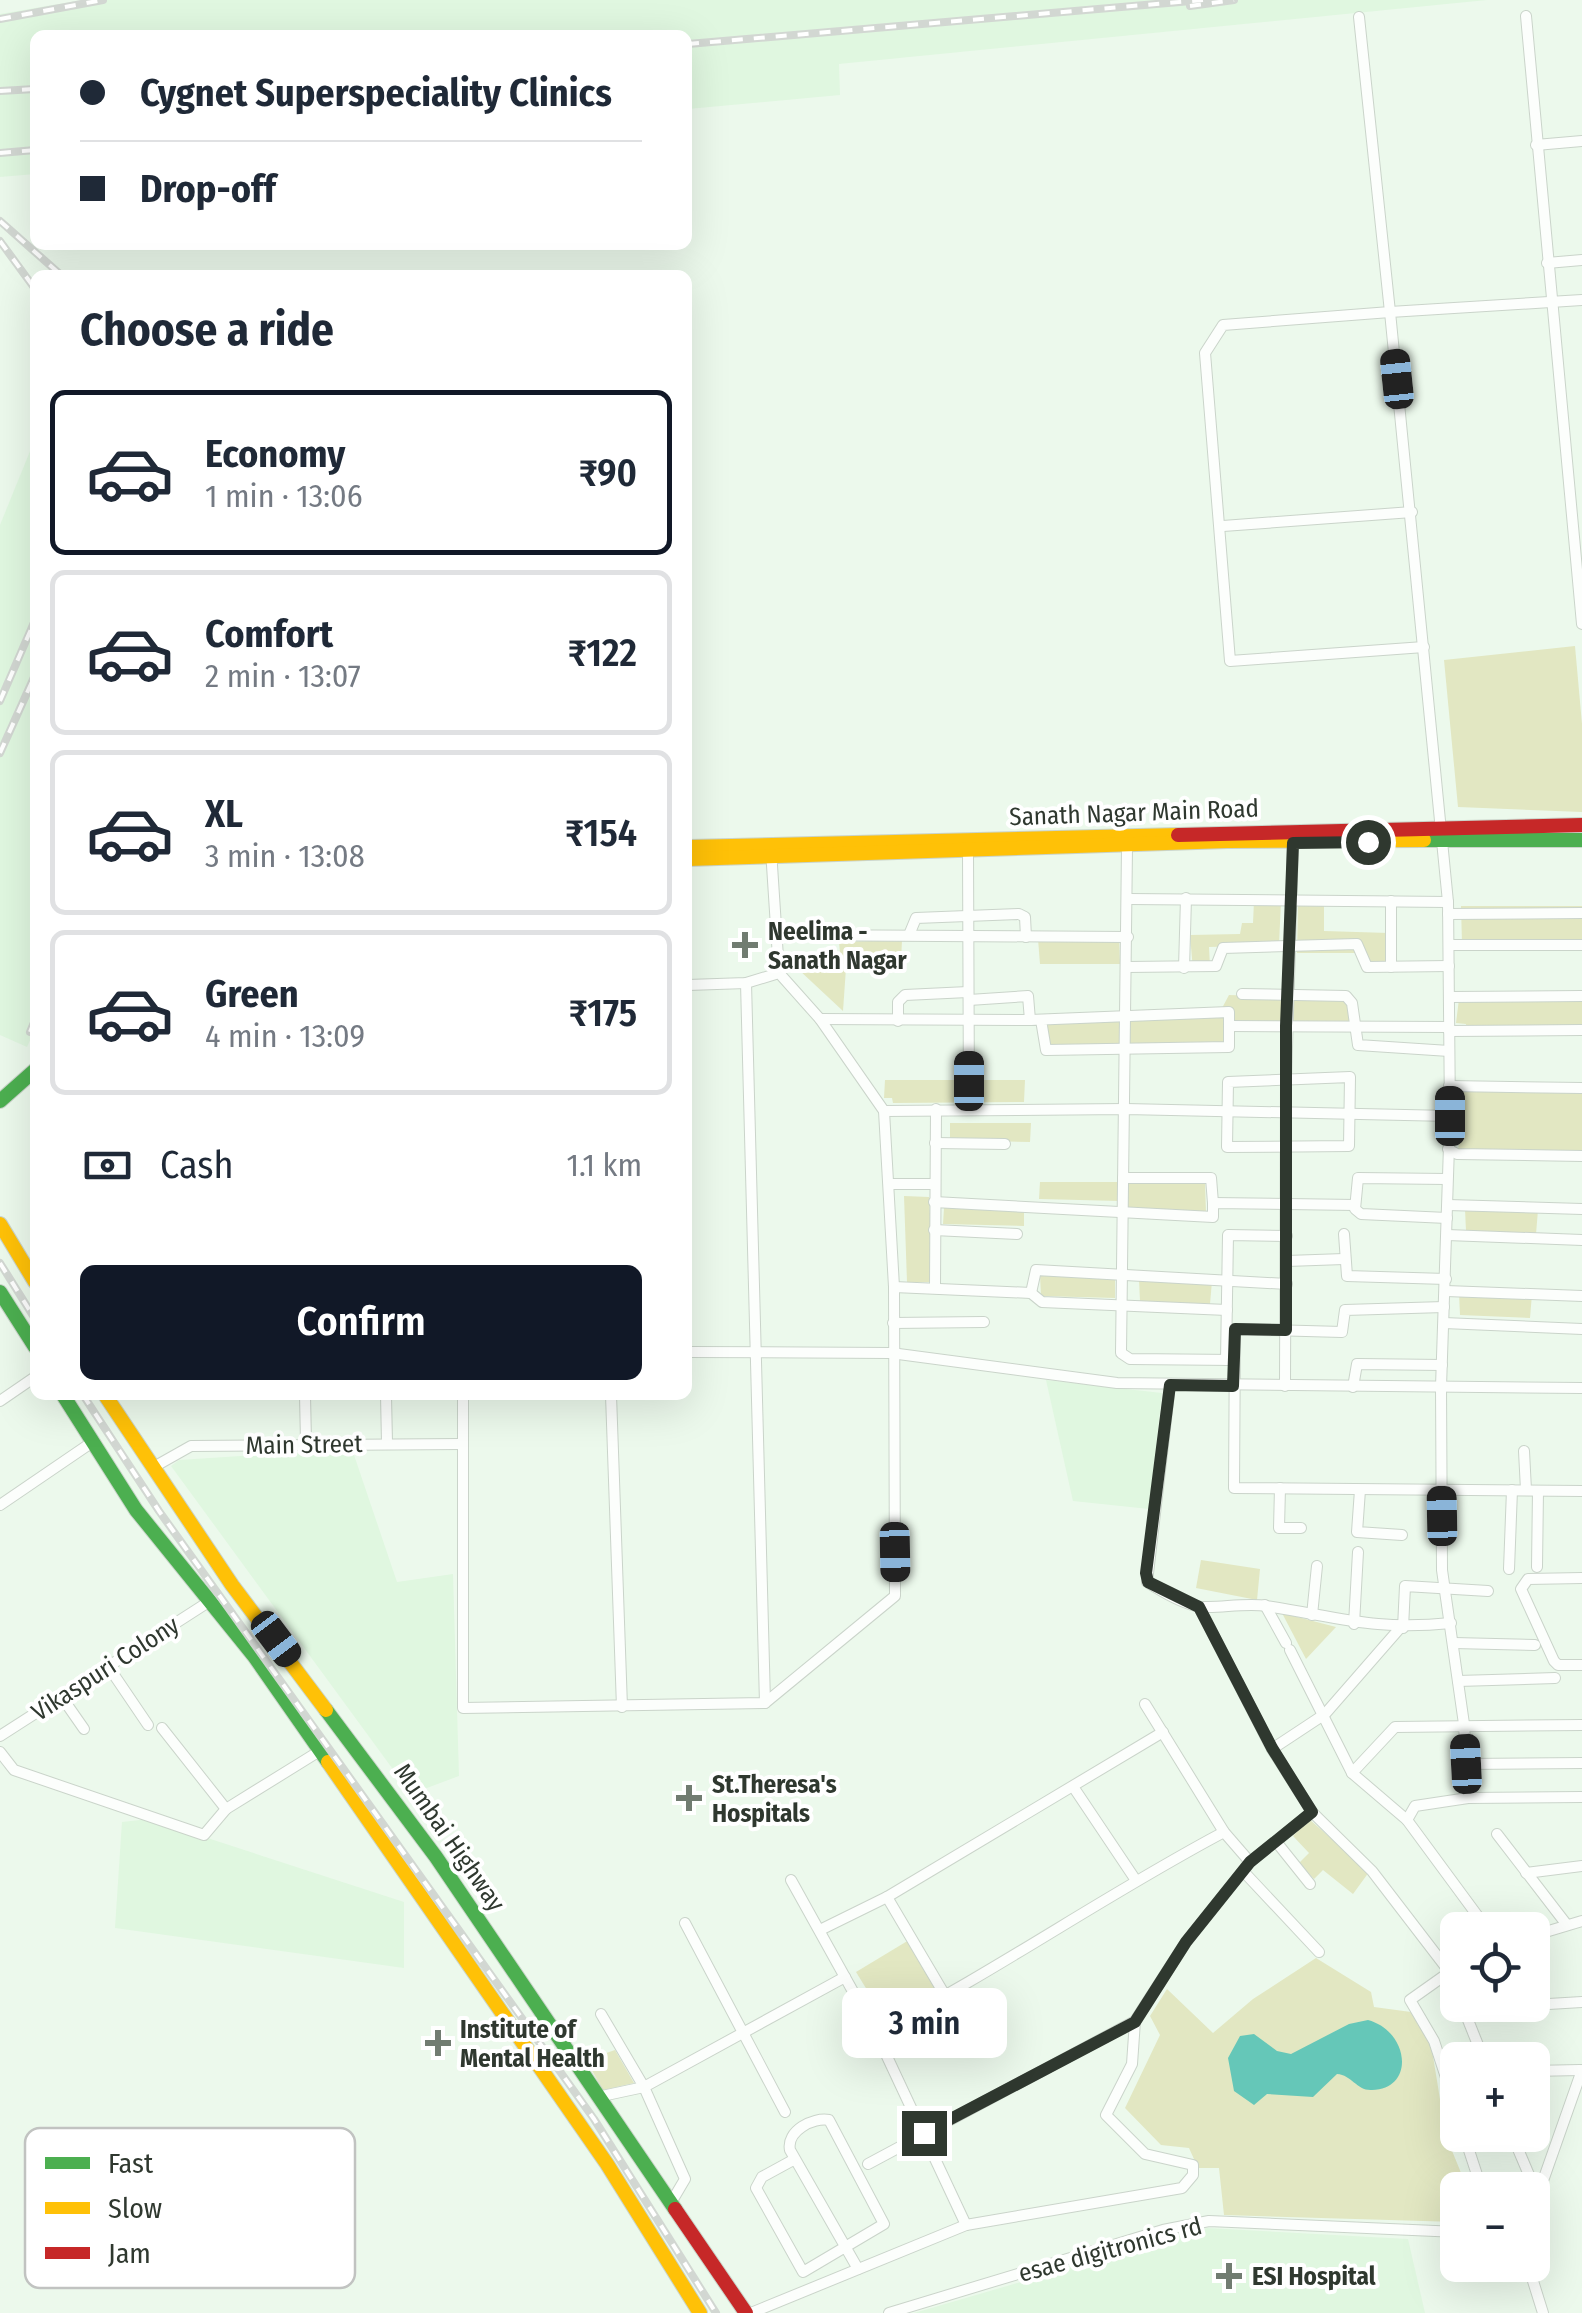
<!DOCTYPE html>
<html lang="en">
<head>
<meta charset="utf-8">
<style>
	:root { --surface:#fff; --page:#f6f6f7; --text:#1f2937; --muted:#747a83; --line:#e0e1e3; --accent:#111827 }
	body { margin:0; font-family:"Fira Sans Condensed",sans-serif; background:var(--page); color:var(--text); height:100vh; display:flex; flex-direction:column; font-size:38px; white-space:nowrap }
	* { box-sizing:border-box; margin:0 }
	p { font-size:32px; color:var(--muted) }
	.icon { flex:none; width:55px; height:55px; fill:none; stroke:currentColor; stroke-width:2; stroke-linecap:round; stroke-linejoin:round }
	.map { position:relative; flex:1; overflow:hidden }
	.sheet { position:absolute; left:30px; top:270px; width:662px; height:1130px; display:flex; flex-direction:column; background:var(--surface); border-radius:15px; box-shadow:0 10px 40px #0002 }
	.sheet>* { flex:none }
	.top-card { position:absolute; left:30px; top:30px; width:662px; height:220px; border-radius:15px; box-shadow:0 10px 40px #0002; display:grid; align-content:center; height:220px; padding:0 50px; background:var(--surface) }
	.tools { position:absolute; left:1440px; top:1912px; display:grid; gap:20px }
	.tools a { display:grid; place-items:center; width:110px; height:110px; border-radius:15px; background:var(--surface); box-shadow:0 10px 40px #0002; font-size:50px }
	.end { position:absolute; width:45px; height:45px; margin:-22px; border:12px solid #2f382f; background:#fff; box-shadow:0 0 0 5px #fff }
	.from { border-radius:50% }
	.bubble { position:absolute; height:70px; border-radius:15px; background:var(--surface); box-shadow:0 10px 40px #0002; font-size:32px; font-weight:600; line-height:70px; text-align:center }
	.car { position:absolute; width:30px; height:60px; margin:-30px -15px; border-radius:12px; box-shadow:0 0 8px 2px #0007; background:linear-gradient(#222 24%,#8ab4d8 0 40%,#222 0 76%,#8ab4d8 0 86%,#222 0) }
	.top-card b { display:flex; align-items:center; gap:35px; height:95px; font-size:38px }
	.top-card b+b { border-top:2px solid var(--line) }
	.top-card i { width:25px; height:25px; background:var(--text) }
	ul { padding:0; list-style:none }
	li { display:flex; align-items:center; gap:30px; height:165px; margin:0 20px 15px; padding:0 30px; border:5px solid var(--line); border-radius:15px }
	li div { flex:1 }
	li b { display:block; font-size:38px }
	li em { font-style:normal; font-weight:600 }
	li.current { border-color:var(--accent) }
	li>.icon { width:90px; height:90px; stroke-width:1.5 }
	h2 { padding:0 50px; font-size:45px; line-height:120px }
	.pay { display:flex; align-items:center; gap:25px; height:110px; padding:0 50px; font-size:38px }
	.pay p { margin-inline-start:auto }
	.action { display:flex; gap:20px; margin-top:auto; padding:20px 50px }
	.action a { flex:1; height:115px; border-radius:15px; background:var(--accent); color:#fff; font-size:40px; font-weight:600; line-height:115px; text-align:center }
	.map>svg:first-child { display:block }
	.built { fill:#e0f7e0 }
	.green { fill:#e2e7c2 }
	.water { fill:#65c7b8 }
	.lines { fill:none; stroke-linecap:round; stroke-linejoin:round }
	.street-casing { stroke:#cad4ca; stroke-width:12 }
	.fast-casing { stroke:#cad4ca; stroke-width:16 }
	.slow-casing { stroke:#cad4ca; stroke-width:16 }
	.jam-casing { stroke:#cad4ca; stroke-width:16 }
	.street { stroke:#fcfefc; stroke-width:10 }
	.fast { stroke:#4caf50; stroke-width:14 }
	.slow { stroke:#ffc107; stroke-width:14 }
	.jam { stroke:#c62828; stroke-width:14 }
	.rail-casing { stroke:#d2d7d2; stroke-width:8 }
	.rail { stroke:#fff; stroke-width:4; stroke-dasharray:11; stroke-linecap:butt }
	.route { stroke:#2f382f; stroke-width:12 }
	.poi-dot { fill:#717c71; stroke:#fff; stroke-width:4 }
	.labels { text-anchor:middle; stroke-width:8; stroke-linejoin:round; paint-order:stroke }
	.street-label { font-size:25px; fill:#2f382f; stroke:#fff }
	.poi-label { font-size:25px; font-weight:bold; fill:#2f382f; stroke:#fff; text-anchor:start }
	.key { fill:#fff; stroke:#c1c3c1; stroke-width:2.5 }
	.key-label { font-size:28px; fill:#2f382f }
</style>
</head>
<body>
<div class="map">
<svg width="1582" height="2313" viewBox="0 0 1582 2313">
	<rect width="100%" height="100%" fill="#ecf9ec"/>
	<g class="built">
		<polygon points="82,0 1487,0 839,64 840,95 688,109 688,35 35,35 35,174 0,177 0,14"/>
		<polygon points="35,439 35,1029 27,1047 0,1035 0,525"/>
		<polygon points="1046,1380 1162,1393 1149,1509 1073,1501"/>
		<polygon points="352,1449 397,1582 453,1574 459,1776 411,1794 171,1466 179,1460"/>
		<polygon points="149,1819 404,1902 404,1968 115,1928 122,1822"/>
		<polygon points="1207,2228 1408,2239 1425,2313 914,2313"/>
	</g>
	<g class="green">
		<polygon points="1575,646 1582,724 1582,812 1458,807 1444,660"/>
		<polygon points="1254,901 1281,901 1279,945 1209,947 1210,966 1193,970 1190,935 1240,934 1242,923 1253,923"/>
		<polygon points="1324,903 1324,931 1389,933 1390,965 1364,964 1362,953 1297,953 1298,904"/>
		<polygon points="1461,906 1582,906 1582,944 1462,944"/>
		<polygon points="1119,936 1120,964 1040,964 1038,939"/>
		<polygon points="902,940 901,962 841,964 839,942"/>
		<polygon points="846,968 843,1011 798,969"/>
		<polygon points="1229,995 1285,997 1285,1024 1231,1024 1221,1010"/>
		<polygon points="1582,997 1582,1032 1467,1032 1466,1024 1456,1023 1459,999"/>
		<polygon points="1289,998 1346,999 1353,1024 1289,1024"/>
		<polygon points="1228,1014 1224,1046 1130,1046 1130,1018"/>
		<polygon points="1044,1021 1121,1022 1119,1047 1046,1049"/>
		<polygon points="885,1080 1025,1080 1024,1102 893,1103 892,1098 884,1098"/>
		<polygon points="1462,1090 1582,1090 1582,1154 1458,1153"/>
		<polygon points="950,1123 1031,1123 1030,1142 950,1140"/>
		<polygon points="1127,1180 1205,1183 1206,1212 1126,1207"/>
		<polygon points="1040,1182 1120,1182 1120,1201 1039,1199"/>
		<polygon points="904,1196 929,1197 934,1282 907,1282"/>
		<polygon points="944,1208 1024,1208 1024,1226 943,1224"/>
		<polygon points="1465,1209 1538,1210 1536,1234 1466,1231"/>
		<polygon points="1040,1275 1115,1275 1115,1298 1041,1296"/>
		<polygon points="1139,1279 1212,1281 1210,1304 1140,1301"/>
		<polygon points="1459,1293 1532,1294 1530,1318 1460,1315"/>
		<polygon points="1201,1560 1260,1569 1257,1600 1196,1588"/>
		<polygon points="1282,1613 1336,1627 1306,1659"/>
		<polygon points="1309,1819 1369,1872 1353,1894 1323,1870 1314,1879 1299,1863 1309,1853 1293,1836"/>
		<polygon points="909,1940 939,1992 888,2024 856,1972"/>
		<polygon points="1316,1958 1371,1992 1374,2007 1411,2012 1431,2044 1446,2136 1468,2190 1458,2190 1457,2222 1224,2215 1219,2168 1198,2168 1189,2148 1161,2145 1125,2108 1160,2035 1150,2016 1167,1989 1213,2033 1253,1999"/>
		<polygon points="615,2050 634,2083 603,2090 586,2060"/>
	</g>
	<path class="water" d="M1368,2020C1409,2031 1416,2089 1372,2090C1357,2091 1352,2075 1337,2074L1313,2097L1267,2094L1254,2105L1234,2091L1228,2058L1240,2036L1254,2034L1277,2051L1291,2054L1349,2024Z"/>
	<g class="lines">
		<g class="street-casing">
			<g id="street">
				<polyline points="1526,16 1582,624"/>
				<polyline points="1359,17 1390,312 1223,325 1205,353 1230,661 1424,647"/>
				<polyline points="1536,145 1582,141"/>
				<polyline points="1547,263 1582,260"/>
				<polyline points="1223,526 1412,512"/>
				<polyline points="1127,847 1121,1353 1130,1359 1234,1360"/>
				<polyline points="771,850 779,973"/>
				<polyline points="968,852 969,1109"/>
				<polyline points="1129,899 1448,902"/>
				<polyline points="1448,914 1582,913"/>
				<polyline points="776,935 1128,937"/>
				<polyline points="909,935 916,918 1019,914 1025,917 1026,937"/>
				<polyline points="1449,945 1582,945"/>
				<polyline points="1127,967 1216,966 1223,948 1357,944 1367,967 1449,966"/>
				<polyline points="1391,967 1391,901"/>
				<polyline points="1184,968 1186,898"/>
				<polyline points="746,983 765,1703"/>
				<polyline points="1242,994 1346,996 1352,1003 1358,1045 1449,1051"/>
				<polyline points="1449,997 1582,996"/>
				<polyline points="969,1000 1028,996 1030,1020"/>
				<polyline points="820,1019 1030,1020 1229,1012 1229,1047 1046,1050 1041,1020"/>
				<polyline points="898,1021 898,1002 905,995 968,992"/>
				<polyline points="1229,1026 1449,1027"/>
				<polyline points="1449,1031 1582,1030"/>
				<polygon points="1350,1077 1349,1146 1227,1147 1228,1082"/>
				<polyline points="1449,1086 1582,1088"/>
				<polyline points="884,1111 1126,1109 1450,1116"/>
				<polyline points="935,1143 1005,1144"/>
				<polyline points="1448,1149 1457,1154 1582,1156"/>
				<polyline points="1123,1178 1211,1178 1213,1203"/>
				<polyline points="889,1184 934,1184"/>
				<polyline points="934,1202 1213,1217 1213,1203 1355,1205"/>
				<polyline points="1448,1205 1582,1209"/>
				<polyline points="1447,1218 1361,1214 1355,1209 1358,1178 1447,1179"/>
				<polyline points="934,1230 1017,1234"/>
				<polyline points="1344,1234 1347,1276 1446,1279"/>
				<polyline points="1447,1235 1582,1240"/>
				<polyline points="1287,1261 1344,1259"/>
				<polyline points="894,1287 1031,1293 1042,1302 1227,1310"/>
				<polyline points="935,1287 936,1109"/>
				<polyline points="1446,1291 1582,1296"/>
				<polyline points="1031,1293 1036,1270 1287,1284"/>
				<polyline points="893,1323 984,1322"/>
				<polyline points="1444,1323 1582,1329"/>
				<polyline points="1227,1329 1342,1332 1345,1310 1444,1307"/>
				<polyline points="1235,1329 1234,1488 1582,1491"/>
				<polyline points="688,1352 891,1353 1117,1383 1582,1388"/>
				<polyline points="1226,1360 1228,1235 1287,1236"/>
				<path d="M1170,1385L1147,1582C1161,1591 1180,1602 1196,1606C1211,1610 1245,1602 1266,1606C1339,1617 1374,1631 1451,1623"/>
				<polyline points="1285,1386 1286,1081 1293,843"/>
				<polyline points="1353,1387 1357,1364 1442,1365"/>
				<polyline points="305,1395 306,1442"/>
				<polyline points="386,1395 387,1443"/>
				<polyline points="463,1395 463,1708 765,1703 895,1596 894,1287 884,1111 820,1019 779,973 746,983 688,985"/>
				<polyline points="611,1395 622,1707"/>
				<polyline points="0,1401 35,1377"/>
				<polyline points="1524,1451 1526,1490"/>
				<polyline points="152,1468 191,1446 462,1444"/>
				<polyline points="1280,1488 1279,1528 1301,1528"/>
				<polyline points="1360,1490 1357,1532 1402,1535"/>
				<polyline points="0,1505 91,1443"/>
				<polyline points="1537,1567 1538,1491"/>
				<polyline points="1509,1569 1512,1490"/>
				<polyline points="1582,1578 1528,1579 1521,1589 1554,1661 1558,1665 1582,1665"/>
				<polyline points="1265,1605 1286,1643"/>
				<polyline points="1199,1607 1272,1749 1312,1812 1372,1871 1448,1970 1458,1994"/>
				<polyline points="1312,1615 1317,1566"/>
				<polyline points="1354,1624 1358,1552"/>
				<polyline points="1403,1628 1405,1586 1488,1591"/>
				<polyline points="1454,1643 1535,1645"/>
				<polyline points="1290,1650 1352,1773 1407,1820 1488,1930"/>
				<polyline points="108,1666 148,1725"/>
				<polyline points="1458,1681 1555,1678"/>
				<polyline points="61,1696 84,1729"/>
				<polyline points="1145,1704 1224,1832 1250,1862"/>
				<polyline points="162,1728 226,1809 318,1752"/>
				<polyline points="0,1736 210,1601"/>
				<polyline points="1272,1749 1325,1714 1400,1628"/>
				<polyline points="0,1752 14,1770 204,1835 226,1809"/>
				<polyline points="1466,1764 1582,1763"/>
				<polyline points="1352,1773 1395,1727 1582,1725"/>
				<polyline points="1074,1788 1135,1879"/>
				<polyline points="1468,1798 1464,1724 1442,1570 1441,1387 1450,1116 1448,902 1390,312 1582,300"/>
				<polyline points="1407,1820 1415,1806 1468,1798 1582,1797"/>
				<polyline points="1497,1834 1567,1925"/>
				<polyline points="1278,1844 1310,1884"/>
				<polyline points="1243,1871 1319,1952"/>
				<polyline points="1526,1873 1582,1866"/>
				<polyline points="791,1880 876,2033 966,2225"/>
				<polyline points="887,1897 946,1997"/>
				<polyline points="685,1923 785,2112"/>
				<polyline points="820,1930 887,1897 1163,1732"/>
				<polyline points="1532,1936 1582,1921"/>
				<polyline points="1458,1966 1410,2000 1434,2041 1458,2114"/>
				<polyline points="1462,2005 1484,2060"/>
				<polyline points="1532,2005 1582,2002"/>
				<polyline points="1464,2011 1527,2005"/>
				<polyline points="601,2014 644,2087 685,2179 672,2201"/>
				<path d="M876,2033C995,1972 1105,1895 1224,1832"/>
				<polyline points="1532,2071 1580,2070"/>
				<polyline points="602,2096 644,2087 845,1977"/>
				<polyline points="1464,2135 1482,2190"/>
				<polyline points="1512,2135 1538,2196"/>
				<path d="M795,2159L762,2177L756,2188L803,2272L884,2224L829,2120C813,2117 786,2131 790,2150L858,2269"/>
				<polyline points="868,2164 1135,2021 1186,1942 1250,1862 1312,1812"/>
				<polyline points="1532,2212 1582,2070"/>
				<polyline points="1528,2265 1543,2313"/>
				<polyline points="751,2313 966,2225 1182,2188 1193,2175 1193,2165 1145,2154 1106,2115 1132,2064 1135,2021"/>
				<polyline points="889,2313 1163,2230 1209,2221 1458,2232"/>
			</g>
		</g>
		<g class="fast-casing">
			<g id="fast">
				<polyline points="1424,840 1582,840"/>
				<polyline points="0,1101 35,1070"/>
				<polyline points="0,1292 35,1347"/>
				<polyline points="63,1395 136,1510 254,1656 328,1762"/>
				<polyline points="326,1710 436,1857 675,2209"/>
			</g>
		</g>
		<g class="slow-casing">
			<g id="slow">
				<polyline points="688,847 1178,835"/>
				<polyline points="688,859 1227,841 1424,840"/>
				<polyline points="0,1224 35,1282"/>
				<polyline points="105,1395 232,1585 326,1710"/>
				<polyline points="328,1762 607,2164 700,2313"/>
			</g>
		</g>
		<g class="jam-casing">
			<g id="jam">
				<polyline points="1178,835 1582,825"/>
				<polyline points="675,2209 746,2313"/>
			</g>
		</g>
		<use href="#street" class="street"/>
		<use href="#fast" class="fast"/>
		<use href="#slow" class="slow"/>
		<use href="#jam" class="jam"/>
		<g class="rail-casing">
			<g id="rail">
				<polyline points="1190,6 1234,0"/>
				<polyline points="0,19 103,0"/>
				<polyline points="688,44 1203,0"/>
				<polyline points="0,91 35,89"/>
				<polyline points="0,153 35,150"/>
				<polyline points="0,221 61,275"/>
				<polyline points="0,241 35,289"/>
				<polyline points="0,701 35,620"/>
				<polyline points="0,753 35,675"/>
				<polyline points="30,1032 35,1020"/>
				<polyline points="0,1263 35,1319"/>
				<polyline points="83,1395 159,1511 594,2119 716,2313"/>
			</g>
		</g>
		<use href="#rail" class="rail"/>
	</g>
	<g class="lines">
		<polyline class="route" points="924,2133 1135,2022 1186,1942 1250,1862 1312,1812 1272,1748 1199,1607 1148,1582 1146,1573 1170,1385 1233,1386 1235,1329 1286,1330 1286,1026 1293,843 1368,842"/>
	</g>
	<g class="poi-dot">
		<path d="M740 930h10v10h10v10h-10v10h-10v-10h-10v-10h10z"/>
		<path d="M684 1783h10v10h10v10h-10v10h-10v-10h-10v-10h10z"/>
		<path d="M433 2028h10v10h10v10h-10v10h-10v-10h-10v-10h10z"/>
		<path d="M1224 2261h10v10h10v10h-10v10h-10v-10h-10v-10h10z"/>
	</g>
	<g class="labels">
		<g class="street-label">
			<text transform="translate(1134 812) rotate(-2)" y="9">Sanath Nagar Main Road</text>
			<text transform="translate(304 1444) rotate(-1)" y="9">Main Street</text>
			<text transform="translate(105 1668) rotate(-33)" y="9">Vikaspuri Colony</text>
			<text transform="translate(450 1837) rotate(55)" y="9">Mumbai Highway</text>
			<text transform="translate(1110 2249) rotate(-15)" y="9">esae digitronics rd</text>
		</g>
		<g class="poi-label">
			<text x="768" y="940">Neelima -<tspan x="768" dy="29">Sanath Nagar</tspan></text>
			<text x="712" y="1793">St.Theresa's<tspan x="712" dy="29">Hospitals</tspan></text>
			<text x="460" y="2038">Institute of<tspan x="460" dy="29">Mental Health</tspan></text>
			<text x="1252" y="2285">ESI Hospital</text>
		</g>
	</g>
	<rect x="25" y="2128" width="330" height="160" rx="15" class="key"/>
	<rect x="45" y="2157" width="45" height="12" fill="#4caf50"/>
	<rect x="45" y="2202" width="45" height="12" fill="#ffc107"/>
	<rect x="45" y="2247" width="45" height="12" fill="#c62828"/>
	<g class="key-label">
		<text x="108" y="2173">Fast</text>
		<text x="108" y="2218">Slow</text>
		<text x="108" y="2263">Jam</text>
	</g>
</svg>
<div class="tools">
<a><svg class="icon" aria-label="locate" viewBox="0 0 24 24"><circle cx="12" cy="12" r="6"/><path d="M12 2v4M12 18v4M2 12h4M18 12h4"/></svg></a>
<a>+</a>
<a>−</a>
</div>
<i class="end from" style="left:1368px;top:842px"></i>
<i class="end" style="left:924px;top:2133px"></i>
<div class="bubble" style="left:842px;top:1988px;width:165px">3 min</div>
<i class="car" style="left:1397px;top:379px;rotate:354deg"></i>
<i class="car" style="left:969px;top:1081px;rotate:0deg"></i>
<i class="car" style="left:1450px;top:1116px;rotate:0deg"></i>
<i class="car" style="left:1442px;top:1516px;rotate:359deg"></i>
<i class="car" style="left:895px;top:1552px;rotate:179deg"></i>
<i class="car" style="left:276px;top:1639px;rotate:143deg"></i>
<i class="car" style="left:1466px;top:1764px;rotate:357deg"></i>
<div class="top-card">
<b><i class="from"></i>Cygnet Superspeciality Clinics</b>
<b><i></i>Drop-off</b>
</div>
<section class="sheet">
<h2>Choose a ride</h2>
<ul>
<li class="current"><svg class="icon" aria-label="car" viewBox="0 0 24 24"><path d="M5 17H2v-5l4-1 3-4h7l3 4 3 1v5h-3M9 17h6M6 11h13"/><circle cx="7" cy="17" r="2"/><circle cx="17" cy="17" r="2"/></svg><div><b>Economy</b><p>1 min · 13:06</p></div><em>₹90</em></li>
<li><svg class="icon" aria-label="car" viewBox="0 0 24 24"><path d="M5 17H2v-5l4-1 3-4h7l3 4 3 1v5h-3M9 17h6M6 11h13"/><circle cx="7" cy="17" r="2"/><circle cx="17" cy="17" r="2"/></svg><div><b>Comfort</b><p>2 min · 13:07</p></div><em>₹122</em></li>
<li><svg class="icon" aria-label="car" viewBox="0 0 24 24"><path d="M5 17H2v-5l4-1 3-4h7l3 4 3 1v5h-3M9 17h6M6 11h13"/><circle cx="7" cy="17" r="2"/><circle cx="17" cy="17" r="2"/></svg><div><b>XL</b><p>3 min · 13:08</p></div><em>₹154</em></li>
<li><svg class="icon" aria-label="car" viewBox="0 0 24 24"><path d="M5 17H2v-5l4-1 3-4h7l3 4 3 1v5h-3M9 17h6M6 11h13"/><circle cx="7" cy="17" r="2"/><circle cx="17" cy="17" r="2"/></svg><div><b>Green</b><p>4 min · 13:09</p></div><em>₹175</em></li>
</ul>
<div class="pay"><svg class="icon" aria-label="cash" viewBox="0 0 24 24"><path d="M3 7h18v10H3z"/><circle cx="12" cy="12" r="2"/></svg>Cash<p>1.1 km</p></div>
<div class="action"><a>Confirm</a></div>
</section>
</div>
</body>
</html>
